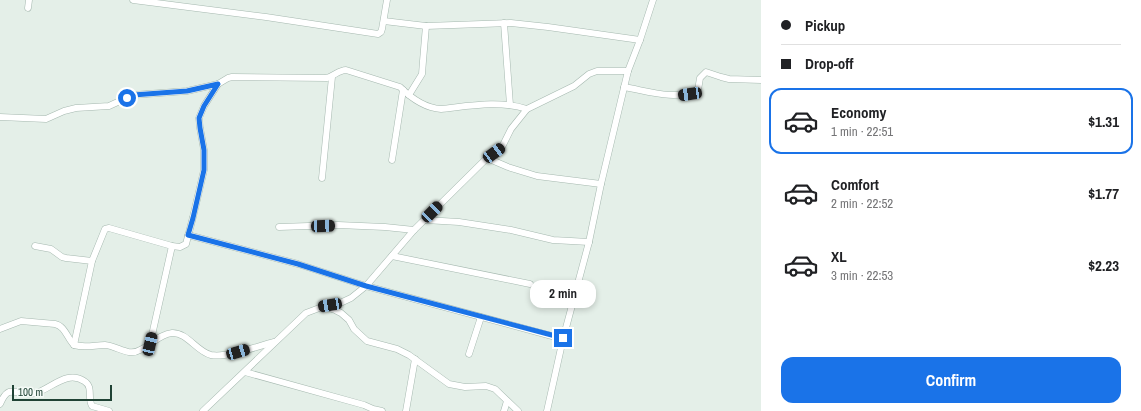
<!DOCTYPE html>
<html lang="en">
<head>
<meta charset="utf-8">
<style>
	:root { --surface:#fff; --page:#f6f6f6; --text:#202124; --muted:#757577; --line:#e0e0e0; --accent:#1a73e8 }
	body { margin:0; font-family:"Archivo Narrow",sans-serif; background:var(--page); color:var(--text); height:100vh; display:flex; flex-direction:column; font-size:15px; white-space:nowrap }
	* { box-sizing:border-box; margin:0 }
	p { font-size:13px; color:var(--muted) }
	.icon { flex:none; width:22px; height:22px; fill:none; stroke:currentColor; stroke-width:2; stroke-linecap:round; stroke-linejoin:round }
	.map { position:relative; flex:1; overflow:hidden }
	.drawer { display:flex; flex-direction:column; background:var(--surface); width:380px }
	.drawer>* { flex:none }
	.banner { display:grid; align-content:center; height:88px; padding:0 20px; background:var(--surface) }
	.scale { position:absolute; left:12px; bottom:10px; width:100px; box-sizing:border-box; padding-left:4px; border:2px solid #204335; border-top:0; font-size:11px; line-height:14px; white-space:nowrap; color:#204335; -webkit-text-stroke:3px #f5fbf7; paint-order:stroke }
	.end { position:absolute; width:18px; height:18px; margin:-9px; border:5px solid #1a73e8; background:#fff; box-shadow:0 0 0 2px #fff }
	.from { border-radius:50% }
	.bubble { position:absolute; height:28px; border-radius:12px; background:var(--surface); box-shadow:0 2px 6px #0003; font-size:13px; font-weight:800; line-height:28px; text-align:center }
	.car { position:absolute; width:12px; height:24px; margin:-12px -6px; border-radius:5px; box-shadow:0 0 3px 1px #0007; background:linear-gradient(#222 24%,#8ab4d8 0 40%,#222 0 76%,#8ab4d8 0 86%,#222 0) }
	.banner b { display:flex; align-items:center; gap:14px; height:38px; font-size:15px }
	.banner b+b { border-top:1px solid var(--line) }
	.banner i { width:10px; height:10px; background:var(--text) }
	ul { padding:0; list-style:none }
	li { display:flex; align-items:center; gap:12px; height:66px; margin:0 8px 6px; padding:0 12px; border:2px solid transparent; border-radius:12px }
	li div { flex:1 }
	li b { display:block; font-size:15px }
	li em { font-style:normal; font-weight:800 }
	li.on { border-color:var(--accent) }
	li>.icon { width:36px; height:36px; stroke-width:1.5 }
	.cta { display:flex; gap:8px; margin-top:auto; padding:8px 20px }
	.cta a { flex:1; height:46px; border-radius:12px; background:var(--accent); color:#fff; font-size:16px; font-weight:800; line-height:46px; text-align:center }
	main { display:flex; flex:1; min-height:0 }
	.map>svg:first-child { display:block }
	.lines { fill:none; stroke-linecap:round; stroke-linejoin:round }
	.street-casing { stroke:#a5b8af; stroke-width:7 }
	.street { stroke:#fff; stroke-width:6 }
	.route { stroke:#1a73e8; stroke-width:5 }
</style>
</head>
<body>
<main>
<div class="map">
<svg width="761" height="411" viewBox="0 0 761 411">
	<rect width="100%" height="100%" fill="#e4efe8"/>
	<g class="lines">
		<g class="street-casing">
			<g id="street">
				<polyline points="133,0 266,17 378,34 381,32 382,29 387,0"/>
				<polyline points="28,8 29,0"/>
				<polyline points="384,21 426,26 511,23 548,27 640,40"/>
				<polyline points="504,23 510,105"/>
				<path d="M624,87C648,91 674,101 698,90L700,78L706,72L721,77L729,79L761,80"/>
				<polyline points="409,95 422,74 423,61 426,26"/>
				<path d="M0,117L46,119L64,111L76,108L109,106L133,95L187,91L218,84L228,78L232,77L327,78C334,76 339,70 346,70L400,87C411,98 425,108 441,109C469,106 499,100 527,109"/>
				<polyline points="487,158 508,167 537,176 601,184"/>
				<polyline points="392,160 403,90"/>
				<polyline points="322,178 332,77"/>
				<polyline points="425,220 459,222 511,230 553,240 589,242"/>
				<polyline points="279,227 338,225 385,227 414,230"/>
				<polyline points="188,235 298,264 366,286 563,339"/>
				<polyline points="35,246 51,249 62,257 66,258 92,261"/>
				<polyline points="392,256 530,284"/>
				<polyline points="325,307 335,310 341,313 349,320 354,329 367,341 397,349 409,355 449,384 465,387 486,386 495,389 518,411"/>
				<path d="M0,329L21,321L55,324C65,326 67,338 74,345C85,348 95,345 105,345C118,346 128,357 140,350C151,345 160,334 172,333C187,332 197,352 211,355C227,358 258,346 274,342"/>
				<polyline points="150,344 172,246"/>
				<polyline points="74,345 92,261 105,229 109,228 172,246 180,247 186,244 193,217 204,170 204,150 200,128 199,118 204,106 218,84"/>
				<polyline points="469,354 481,317"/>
				<polyline points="245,372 364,405 373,409 382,411"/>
				<path d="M0,404C2,400 4,394 9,392C17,390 27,396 36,393C52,388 67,370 84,381C94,387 87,398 92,406L109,411"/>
				<polyline points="203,411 306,313 322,307 338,304 351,298 366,286 414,230 487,158 502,147 511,129 527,109 574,86 589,74 597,71 628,71"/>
				<polyline points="406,411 415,359"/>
				<polyline points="504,411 507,401"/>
				<polyline points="547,411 563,339 589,242 601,184 628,71 640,40 653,0"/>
			</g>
		</g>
		<use href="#street" class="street"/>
	</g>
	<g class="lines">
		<polyline class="route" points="127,98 133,95 187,91 218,84 204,106 199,118 200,128 204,150 204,170 193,218 188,235 298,264 366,286 563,338"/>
	</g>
</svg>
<div class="scale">100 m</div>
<i class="end from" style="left:127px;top:98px"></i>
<i class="end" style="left:563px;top:338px"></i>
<div class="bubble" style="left:530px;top:280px;width:66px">2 min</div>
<i class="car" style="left:690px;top:94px;rotate:262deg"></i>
<i class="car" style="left:494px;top:153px;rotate:54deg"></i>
<i class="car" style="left:432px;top:212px;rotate:45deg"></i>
<i class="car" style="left:323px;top:226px;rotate:88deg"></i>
<i class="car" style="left:330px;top:305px;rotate:260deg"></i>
<i class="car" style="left:150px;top:344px;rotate:13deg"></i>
<i class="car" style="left:238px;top:352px;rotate:74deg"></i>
</div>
<section class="drawer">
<div class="banner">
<b><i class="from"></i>Pickup</b>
<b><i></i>Drop-off</b>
</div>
<ul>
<li class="on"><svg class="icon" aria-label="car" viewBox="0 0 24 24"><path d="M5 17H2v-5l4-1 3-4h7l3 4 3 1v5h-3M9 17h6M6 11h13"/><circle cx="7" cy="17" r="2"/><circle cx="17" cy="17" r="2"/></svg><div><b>Economy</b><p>1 min · 22:51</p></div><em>$1.31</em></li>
<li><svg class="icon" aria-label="car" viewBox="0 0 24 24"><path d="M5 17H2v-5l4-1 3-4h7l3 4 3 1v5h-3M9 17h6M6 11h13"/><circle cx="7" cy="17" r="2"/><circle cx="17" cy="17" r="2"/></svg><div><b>Comfort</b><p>2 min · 22:52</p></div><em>$1.77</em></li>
<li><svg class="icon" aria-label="car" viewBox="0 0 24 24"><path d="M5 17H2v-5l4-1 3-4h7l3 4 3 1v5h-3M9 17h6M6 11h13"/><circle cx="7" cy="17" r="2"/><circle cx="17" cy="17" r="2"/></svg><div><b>XL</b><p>3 min · 22:53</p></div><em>$2.23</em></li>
</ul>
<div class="cta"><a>Confirm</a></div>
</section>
</main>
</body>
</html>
